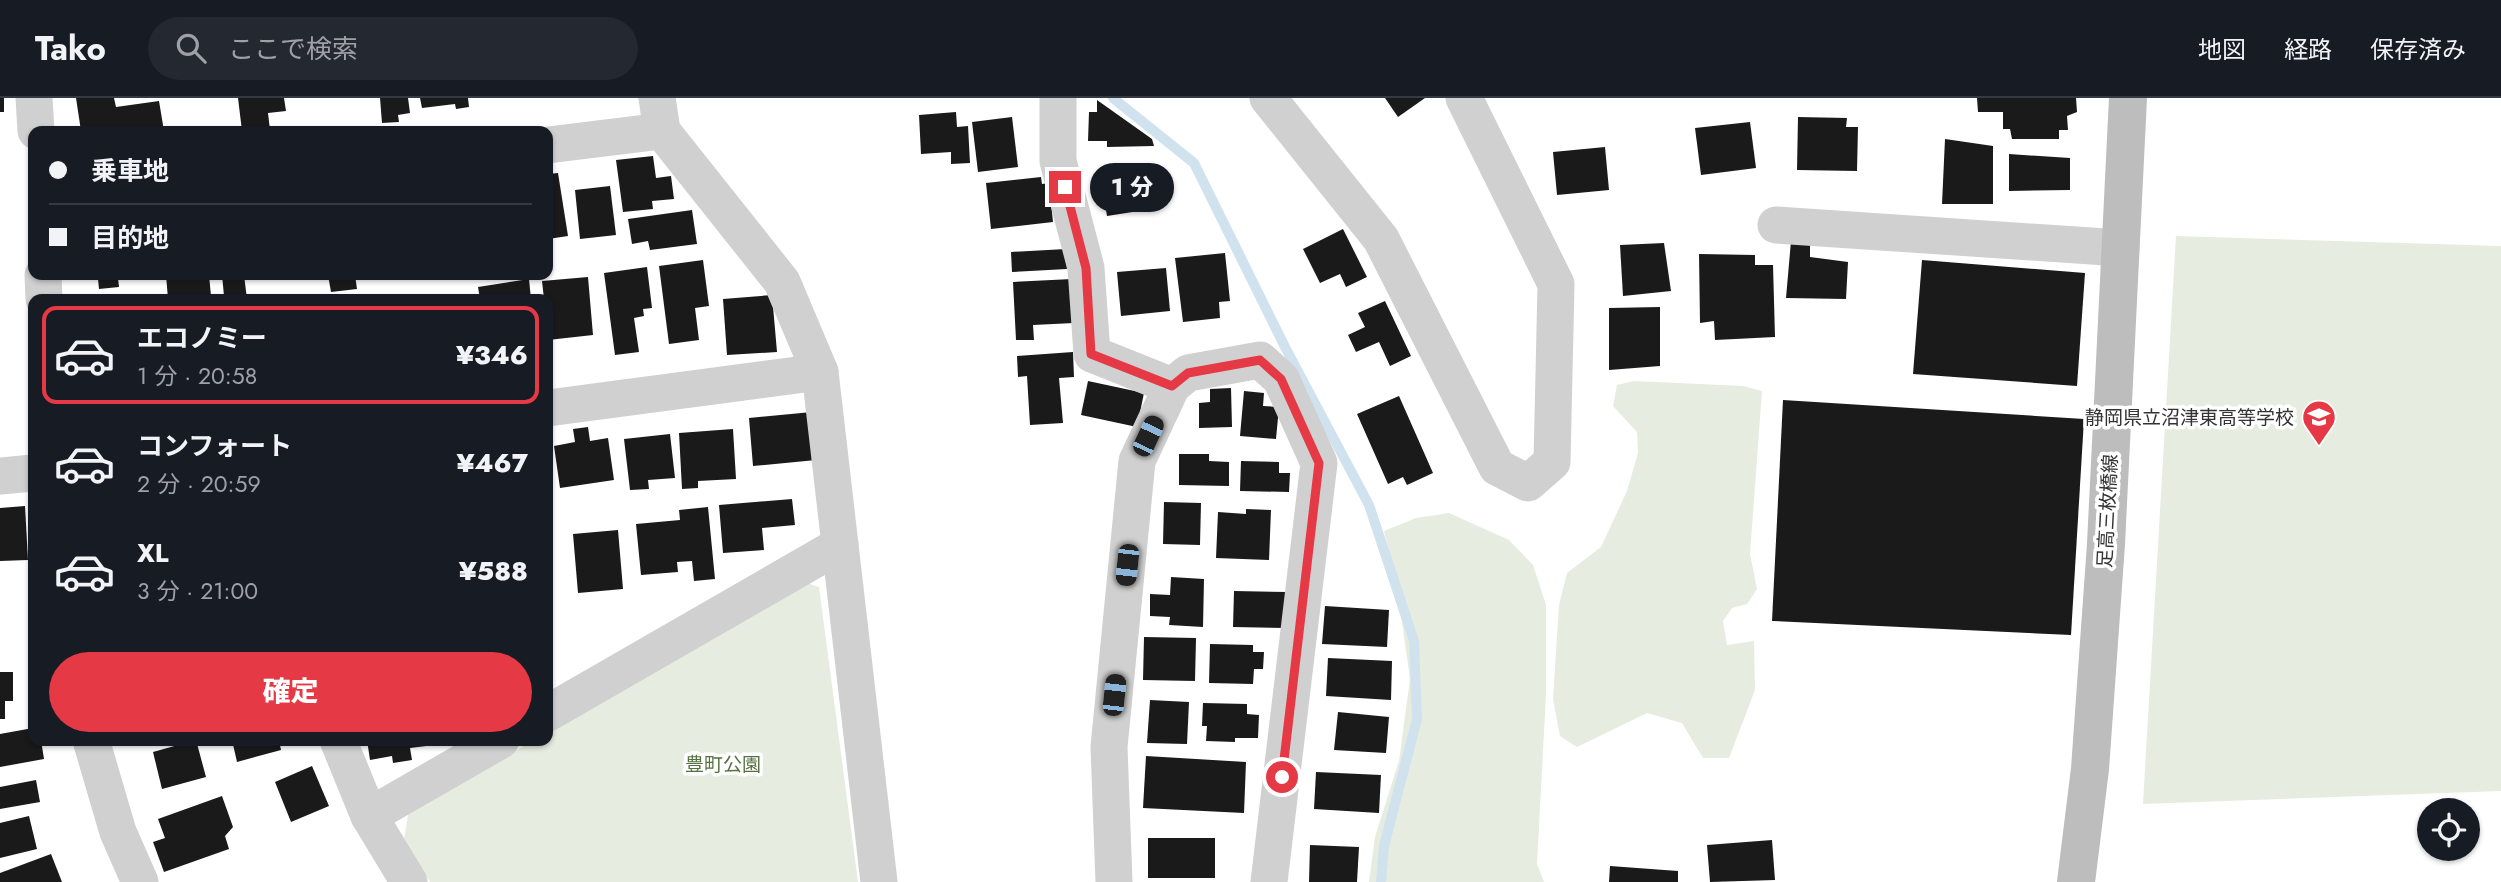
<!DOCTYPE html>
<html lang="ja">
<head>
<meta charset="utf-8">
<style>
	:root { --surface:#171b24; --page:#242831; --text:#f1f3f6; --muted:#9ea1a6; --line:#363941; --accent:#e63946 }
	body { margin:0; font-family:Jost,"Noto Sans JP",sans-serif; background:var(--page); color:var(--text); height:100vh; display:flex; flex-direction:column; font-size:26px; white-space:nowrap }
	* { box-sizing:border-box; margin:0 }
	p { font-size:23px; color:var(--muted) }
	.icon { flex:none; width:38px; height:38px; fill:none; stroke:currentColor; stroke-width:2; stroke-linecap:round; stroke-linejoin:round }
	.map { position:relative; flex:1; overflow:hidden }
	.sheet { position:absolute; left:28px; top:196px; width:525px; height:452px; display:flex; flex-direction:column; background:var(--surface); border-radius:14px; box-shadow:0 2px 5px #0004 }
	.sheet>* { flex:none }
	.guide { position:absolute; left:28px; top:28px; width:525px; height:154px; border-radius:14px; box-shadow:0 2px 5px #0004; display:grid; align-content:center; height:154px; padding:0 21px; background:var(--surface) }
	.buttons { position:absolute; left:2417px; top:700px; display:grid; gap:14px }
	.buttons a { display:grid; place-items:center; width:63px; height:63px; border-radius:50%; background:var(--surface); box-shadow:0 2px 5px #0004; font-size:35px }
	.end { position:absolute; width:32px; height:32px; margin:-16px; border:9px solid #e63946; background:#fff; box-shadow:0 0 0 4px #fff }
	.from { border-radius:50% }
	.bubble { position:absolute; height:49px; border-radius:24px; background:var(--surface); box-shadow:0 2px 5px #0004; font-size:23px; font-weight:800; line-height:49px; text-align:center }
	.car { position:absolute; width:21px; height:42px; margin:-21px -10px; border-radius:9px; box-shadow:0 0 5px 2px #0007; background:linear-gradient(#222 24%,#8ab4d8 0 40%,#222 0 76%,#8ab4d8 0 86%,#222 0) }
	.guide b { display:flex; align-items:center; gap:24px; height:66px; font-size:26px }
	.guide b+b { border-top:2px solid var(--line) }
	.guide i { width:18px; height:18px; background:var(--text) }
	ul { padding:12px 0 0; list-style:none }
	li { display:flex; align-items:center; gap:21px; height:98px; margin:0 14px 10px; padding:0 7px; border:4px solid transparent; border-radius:14px }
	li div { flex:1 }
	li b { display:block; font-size:26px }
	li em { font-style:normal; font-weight:800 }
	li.current { border-color:var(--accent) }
	li>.icon { width:63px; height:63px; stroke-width:1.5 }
	.cta { display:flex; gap:14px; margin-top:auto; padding:14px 21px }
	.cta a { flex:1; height:80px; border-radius:42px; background:var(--accent); color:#fff; font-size:28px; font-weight:800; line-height:80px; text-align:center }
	header { display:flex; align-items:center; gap:42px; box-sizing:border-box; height:98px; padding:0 35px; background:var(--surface); border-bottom:2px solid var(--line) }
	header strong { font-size:33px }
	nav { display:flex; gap:38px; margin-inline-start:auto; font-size:24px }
	.search { width:490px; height:63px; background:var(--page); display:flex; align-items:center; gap:18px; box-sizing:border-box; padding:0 24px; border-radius:38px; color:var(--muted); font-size:26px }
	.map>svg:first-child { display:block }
	.green { fill:#e6ecdf }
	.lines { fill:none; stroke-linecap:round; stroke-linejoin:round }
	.stream { stroke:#cfe2ee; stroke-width:10 }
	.building { fill:#1a1a1a }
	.minor { stroke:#d0d0d0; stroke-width:37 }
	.secondary { stroke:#bdbdbd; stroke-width:38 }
	.route { stroke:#e63946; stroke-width:9 }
	.labels { text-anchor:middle; stroke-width:7; stroke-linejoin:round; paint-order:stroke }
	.poi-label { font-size:19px; fill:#333; stroke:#fff; text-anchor:end }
	.street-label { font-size:19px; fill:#333; stroke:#fff }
	.park-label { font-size:19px; fill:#56703f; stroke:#fff }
</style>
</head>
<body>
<header>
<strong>Tako</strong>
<div class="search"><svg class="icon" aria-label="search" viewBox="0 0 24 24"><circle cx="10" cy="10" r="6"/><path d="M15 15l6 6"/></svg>ここで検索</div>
<nav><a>地図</a><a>経路</a><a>保存済み</a></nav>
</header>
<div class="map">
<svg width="2501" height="784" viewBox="0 0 2501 784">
	<rect width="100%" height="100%" fill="#fff"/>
	<g class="green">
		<polygon points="2176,138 2501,148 2501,693 2143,706"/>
		<polygon points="1634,283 1743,288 1762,293 1750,456 1757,491 1747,506 1732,510 1723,523 1727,547 1754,543 1755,592 1729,660 1703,660 1682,625 1647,615 1577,649 1560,638 1553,601 1559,507 1567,475 1601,449 1627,393 1638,355 1637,334 1613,308 1617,287"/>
		<polygon points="1449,415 1509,442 1533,467 1546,507 1546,596 1537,766 1544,784 1369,784 1375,739 1399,663 1410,581 1396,481 1384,433 1416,420"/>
		<polygon points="801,483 819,489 858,784 430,784 404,742 408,717 534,642 548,642 548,634"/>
	</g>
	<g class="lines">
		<polyline class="stream" points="1113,0 1194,65 1285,249 1369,407 1414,543 1417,621 1384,748 1381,784"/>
	</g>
	<g class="building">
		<rect x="0" y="0" width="4" height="14"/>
		<polygon points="76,0 114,0 116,9 159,3 164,33 81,33"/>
		<polygon points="238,0 284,0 286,13 268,15 270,32 242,33"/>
		<polygon points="380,0 408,0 410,15 398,17 399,24 382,25"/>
		<polygon points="420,0 468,0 469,9 456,11 455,6 422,10"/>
		<polygon points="1385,0 1425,0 1398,19"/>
		<polygon points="1977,0 2076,0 2077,14 2067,18 2068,32 2059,32 2059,41 2012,41 2010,31 2003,31 2003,14 1978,14"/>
		<polygon points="1097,2 1152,41 1154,48 1107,49 1107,43 1088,43 1089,14 1097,14"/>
		<polygon points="956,14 957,29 968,28 970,65 951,66 951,54 921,56 919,17"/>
		<polygon points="1012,19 1018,69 978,74 972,24"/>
		<polygon points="1798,19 1847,20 1846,29 1858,29 1857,73 1797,72"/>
		<polygon points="1750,24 1756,70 1701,77 1695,30"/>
		<polygon points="1945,41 1993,48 1993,106 1942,106"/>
		<polygon points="1605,49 1609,92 1557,97 1553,54"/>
		<polygon points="2009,56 2070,60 2070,92 2009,93"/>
		<polygon points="653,58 656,80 671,78 674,101 652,103 653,111 623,114 616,62"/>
		<polygon points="1158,66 1164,109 1107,118 1100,75"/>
		<polygon points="558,75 568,138 548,141 548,76"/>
		<polygon points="1041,79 1042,86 1049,85 1053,124 991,131 986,85"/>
		<polygon points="610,88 616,137 580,141 575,92"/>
		<polygon points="692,112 697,146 650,152 648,143 632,146 628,121"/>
		<polygon points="1343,131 1367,179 1346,189 1340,176 1320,185 1303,151"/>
		<polygon points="1791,143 1810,146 1810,159 1848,164 1846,201 1786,200"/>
		<polygon points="1664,145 1671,193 1623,198 1620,147"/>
		<polygon points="1066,151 1067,171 1012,174 1011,154"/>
		<polygon points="1225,155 1230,203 1219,204 1220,220 1183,224 1175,160"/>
		<polygon points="1699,156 1755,157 1755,167 1773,167 1775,239 1715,242 1714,223 1700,225"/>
		<polygon points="703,162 709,208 695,210 699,242 669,246 659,168"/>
		<polygon points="1922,162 2085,175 2077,288 1913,276"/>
		<polygon points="647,169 652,210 643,211 644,218 634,220 639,254 615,257 604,175"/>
		<polygon points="1166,170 1170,213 1121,218 1117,174"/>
		<polygon points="80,177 132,177 132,179 118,180 119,189 99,191 98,181 80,182"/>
		<polygon points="166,177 209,177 211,198 168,201"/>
		<polygon points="222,177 244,177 247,201 234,201 234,196 224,198"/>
		<polygon points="328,177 355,177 357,191 331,194"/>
		<polygon points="588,179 593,237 548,242 548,201 544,201 542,183"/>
		<polygon points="529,181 531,201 480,201 478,189"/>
		<polygon points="1072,181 1074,225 1033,227 1034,242 1016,242 1013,184"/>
		<polygon points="772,197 777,254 727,257 723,201"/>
		<polygon points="1385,203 1411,258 1390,268 1379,244 1356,254 1348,237 1365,229 1358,215"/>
		<polygon points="1660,209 1660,268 1609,272 1609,210"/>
		<polygon points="1073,254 1074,279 1059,280 1063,325 1030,327 1027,278 1018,279 1017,258"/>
		<polygon points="1088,283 1144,295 1137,329 1081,317"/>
		<polygon points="1231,290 1232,329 1199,330 1199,305 1210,304 1210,291"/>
		<polygon points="1244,293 1264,295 1263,308 1279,309 1276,341 1240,338"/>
		<polygon points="1399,298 1433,375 1407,387 1403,379 1388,386 1357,316"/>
		<polygon points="1783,302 2084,321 2071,537 1772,523"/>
		<polygon points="812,314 816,362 753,368 749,320"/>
		<polygon points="588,329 590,343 608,340 614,382 560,390 554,348 575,344 573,331"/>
		<polygon points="733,331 736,381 698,383 698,390 682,391 679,335"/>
		<polygon points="670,336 675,380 648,382 649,391 630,392 624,341"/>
		<polygon points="1179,356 1209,356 1209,363 1229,364 1229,388 1179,387"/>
		<polygon points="1241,363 1279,364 1279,375 1290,375 1289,394 1240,393"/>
		<polygon points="792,401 795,427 762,430 764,452 723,455 719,407"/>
		<polygon points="1164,404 1201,405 1200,447 1163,446"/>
		<polygon points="25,408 28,462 0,463 0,410"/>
		<polygon points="708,409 715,481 694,483 692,463 677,464 678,474 641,477 636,426 680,422 679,412"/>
		<polygon points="1246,411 1271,412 1269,462 1216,460 1218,414 1246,416"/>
		<polygon points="618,432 623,491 578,495 573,436"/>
		<polygon points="1171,479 1204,481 1203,529 1169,527 1170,519 1150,518 1150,496 1170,497"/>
		<polygon points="1234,493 1288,494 1287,530 1233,529"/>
		<polygon points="1325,508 1389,512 1387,549 1322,546"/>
		<polygon points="1144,539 1196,540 1195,583 1143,582"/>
		<polygon points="1210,546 1253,547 1253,554 1264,554 1263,571 1254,571 1253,586 1209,585"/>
		<polygon points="1328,560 1392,563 1391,602 1326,598"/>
		<polygon points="0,574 13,574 13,603 5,603 5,621 0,621"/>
		<polygon points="1150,602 1189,604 1187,646 1147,645"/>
		<polygon points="1203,605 1247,606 1247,616 1259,617 1258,640 1235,640 1235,644 1206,643 1207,628 1202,628"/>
		<polygon points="1338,614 1389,619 1386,655 1334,652"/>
		<polygon points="33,630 33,642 41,642 44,661 0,669 0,636"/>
		<polygon points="196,642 206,679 162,691 153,654"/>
		<polygon points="232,642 279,642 281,652 237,664"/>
		<polygon points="367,642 434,642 434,647 410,650 412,662 393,665 392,658 370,662"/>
		<polygon points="1146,658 1246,664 1244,715 1143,710"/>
		<polygon points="312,668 329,708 291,724 275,684"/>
		<polygon points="1316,674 1381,677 1379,715 1314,711"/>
		<polygon points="36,682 40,704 0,711 0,689"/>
		<polygon points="222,698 233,729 225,738 229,751 164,774 153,744 165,740 158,721"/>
		<polygon points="29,718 37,751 0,760 0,725"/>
		<rect x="1148" y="740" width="67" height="40"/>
		<polygon points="1772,742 1775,782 1710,784 1707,747"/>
		<polygon points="1310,747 1359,749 1357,784 1309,784"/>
		<polygon points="51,756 62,784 0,784 0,775"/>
		<polygon points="1610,768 1678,773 1678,784 1609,784"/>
	</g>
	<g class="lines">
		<g class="minor">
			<polyline points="34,0 36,33"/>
			<polyline points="657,0 662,33 782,184 820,274 879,784"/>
			<polyline points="1058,0 1058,63 1086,170 1092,256 1172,288"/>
			<polyline points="1268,0 1381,141 1497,369 1528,385 1552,364 1556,186 1464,0"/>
			<polyline points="548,47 662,33"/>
			<polyline points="1776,127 2121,150"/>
			<polyline points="43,177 44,201"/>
			<polyline points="548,310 820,274"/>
			<polyline points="0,378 33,375"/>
			<polyline points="548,615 840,447"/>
			<polyline points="91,642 118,734 140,784"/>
			<polyline points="338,642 369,718 409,784"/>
			<polyline points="369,718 501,642"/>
			<polyline points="1114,784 1109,649 1137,363 1172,288 1188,275 1260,262 1281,281 1319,365 1269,784"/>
		</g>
		<polyline class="secondary" points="2076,784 2090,671 2106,446 2128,0"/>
	</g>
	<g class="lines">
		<polyline class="route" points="1065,89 1086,170 1091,256 1172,288 1188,275 1260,262 1281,281 1319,365 1282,679"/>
	</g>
	<defs>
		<g id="school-pin" transform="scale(1.75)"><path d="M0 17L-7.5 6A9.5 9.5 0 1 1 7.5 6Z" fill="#e63946" stroke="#fff"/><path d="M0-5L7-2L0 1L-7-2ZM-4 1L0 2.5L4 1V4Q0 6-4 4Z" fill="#fff"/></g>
	</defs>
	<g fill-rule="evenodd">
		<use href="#school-pin" x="2319" y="319"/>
	</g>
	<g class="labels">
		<g class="poi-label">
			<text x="2294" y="326">静岡県立沼津東高等学校</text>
		</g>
		<g class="street-label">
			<text transform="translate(2107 413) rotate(-87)" y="7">足高三枚橋線</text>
		</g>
		<g class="park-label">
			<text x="723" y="673">豊町公園</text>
		</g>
	</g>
</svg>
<div class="buttons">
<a><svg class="icon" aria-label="locate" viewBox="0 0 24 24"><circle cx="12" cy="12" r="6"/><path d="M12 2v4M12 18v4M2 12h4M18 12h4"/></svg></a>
</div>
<i class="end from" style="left:1282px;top:679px"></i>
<i class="end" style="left:1065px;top:89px"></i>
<div class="bubble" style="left:1090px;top:65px;width:84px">1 分</div>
<i class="car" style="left:1148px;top:338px;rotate:25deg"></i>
<i class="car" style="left:1127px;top:467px;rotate:186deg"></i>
<i class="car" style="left:1114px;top:597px;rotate:6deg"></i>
<div class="guide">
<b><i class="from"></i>乗車地</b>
<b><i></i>目的地</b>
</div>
<section class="sheet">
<ul>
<li class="current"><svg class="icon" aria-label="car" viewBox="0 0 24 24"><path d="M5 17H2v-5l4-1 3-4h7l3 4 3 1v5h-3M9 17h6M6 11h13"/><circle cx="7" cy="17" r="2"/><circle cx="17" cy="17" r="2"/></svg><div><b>エコノミー</b><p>1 分 · 20:58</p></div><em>¥346</em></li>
<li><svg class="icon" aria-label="car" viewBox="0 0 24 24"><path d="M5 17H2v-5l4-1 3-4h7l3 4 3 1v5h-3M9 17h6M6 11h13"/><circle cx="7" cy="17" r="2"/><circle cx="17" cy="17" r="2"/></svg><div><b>コンフォート</b><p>2 分 · 20:59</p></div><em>¥467</em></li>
<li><svg class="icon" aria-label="car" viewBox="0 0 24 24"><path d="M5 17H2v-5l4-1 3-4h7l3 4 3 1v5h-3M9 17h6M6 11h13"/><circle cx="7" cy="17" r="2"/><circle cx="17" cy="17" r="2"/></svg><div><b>XL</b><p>3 分 · 21:00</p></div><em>¥588</em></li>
</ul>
<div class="cta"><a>確定</a></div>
</section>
</div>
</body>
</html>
